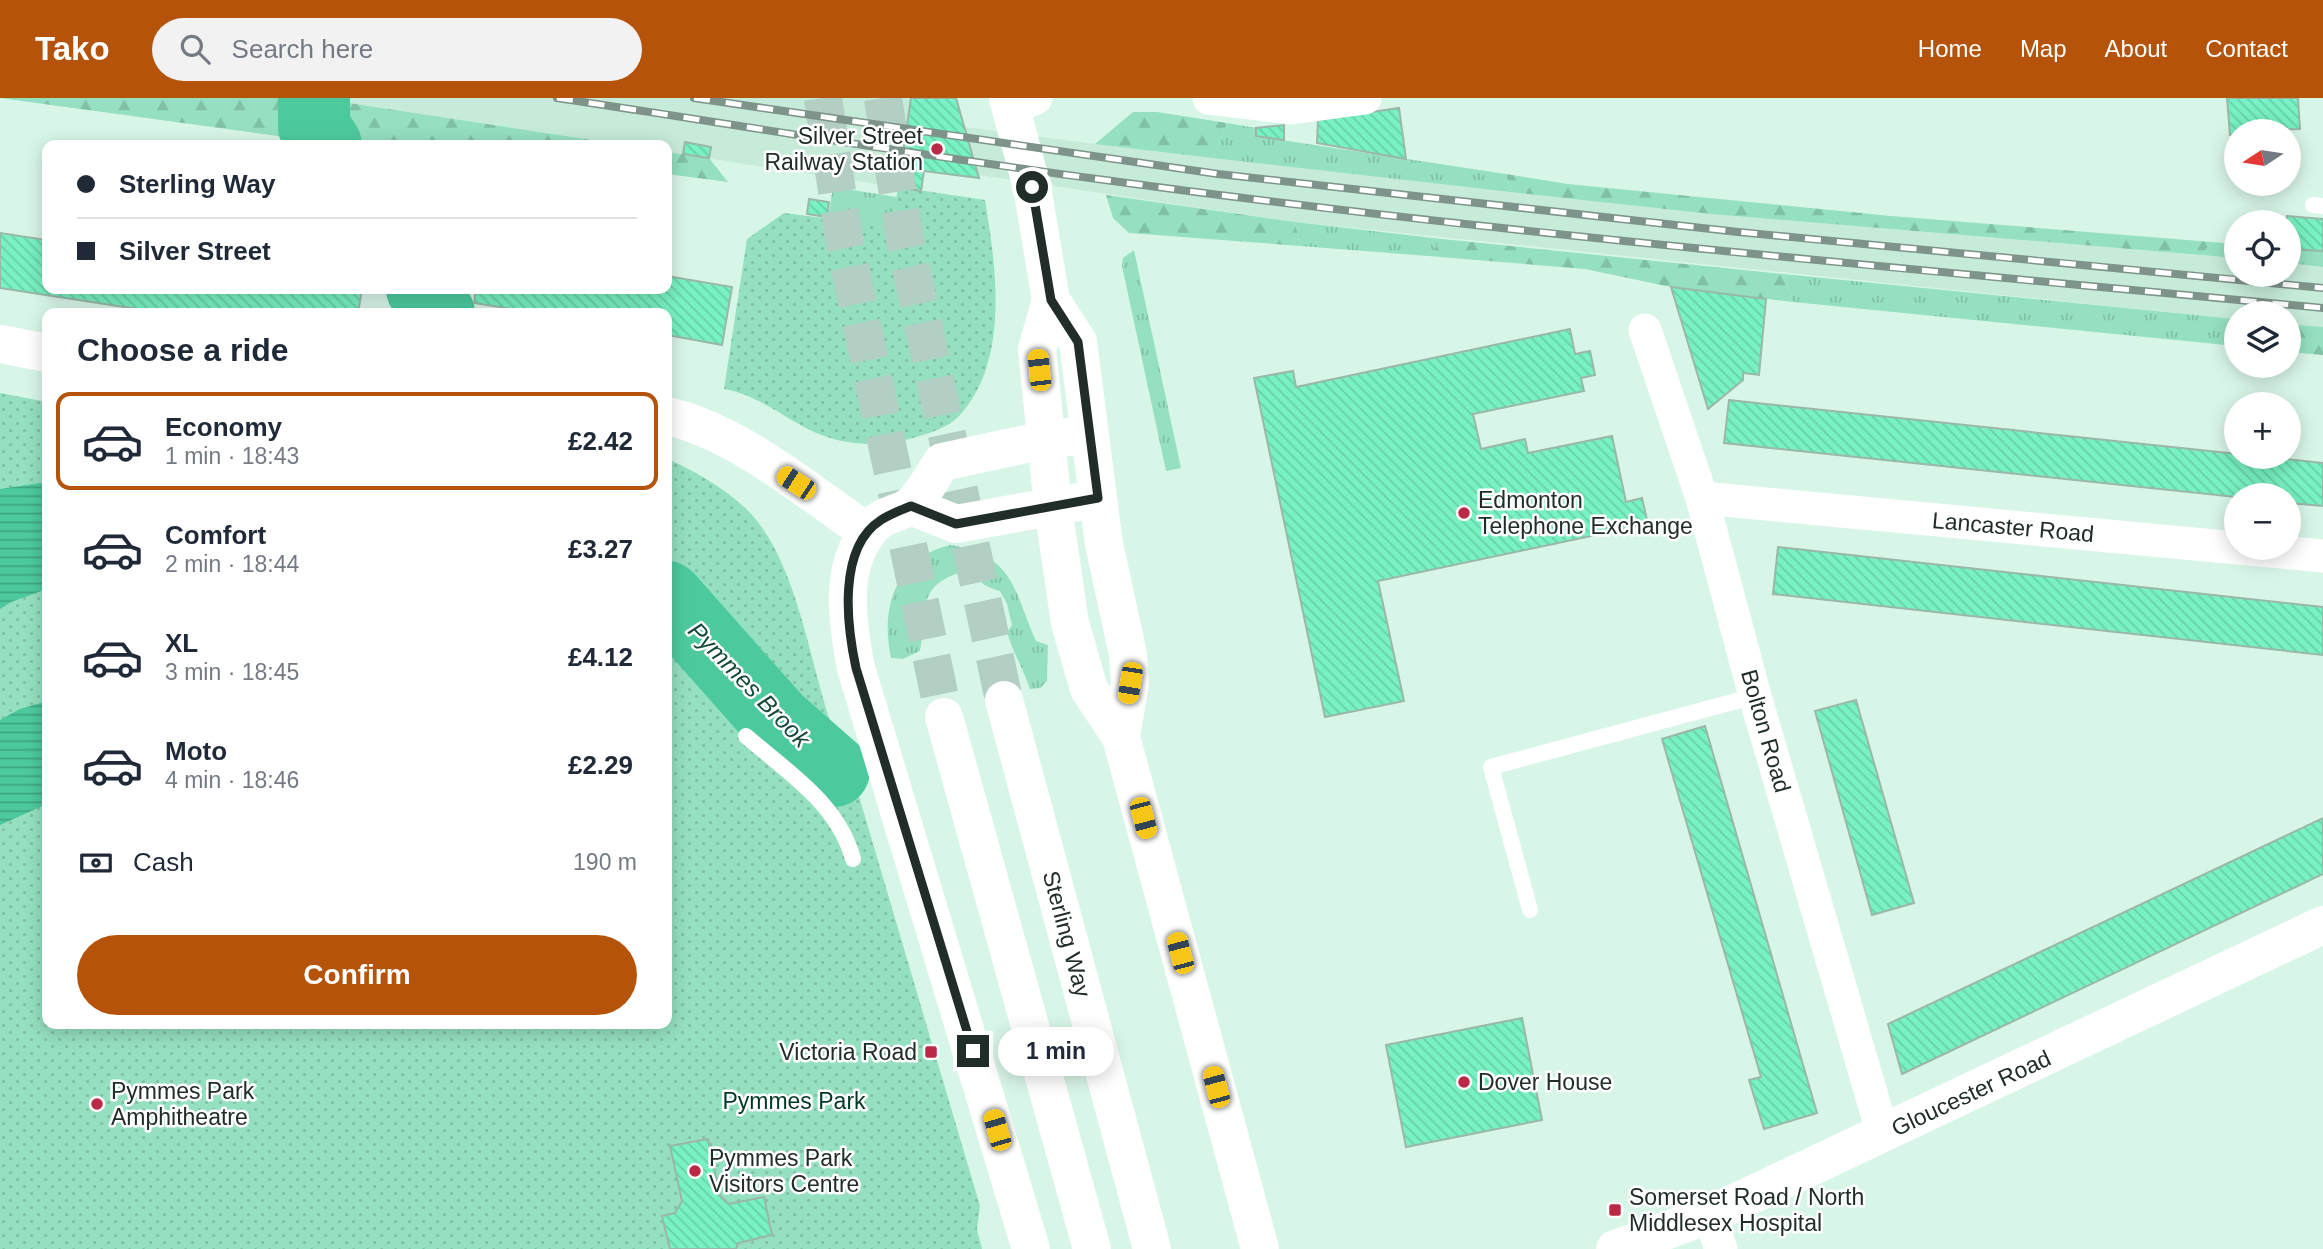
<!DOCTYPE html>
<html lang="en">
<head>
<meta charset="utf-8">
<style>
	:root { --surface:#fff; --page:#f2f2f3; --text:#1f2937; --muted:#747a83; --line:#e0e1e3; --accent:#b45309 }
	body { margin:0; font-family:Helvetica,sans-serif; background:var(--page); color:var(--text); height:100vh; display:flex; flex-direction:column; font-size:26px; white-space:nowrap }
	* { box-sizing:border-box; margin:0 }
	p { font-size:23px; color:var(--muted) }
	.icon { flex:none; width:38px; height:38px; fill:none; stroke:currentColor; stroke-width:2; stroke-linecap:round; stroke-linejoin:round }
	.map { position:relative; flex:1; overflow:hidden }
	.drawer { position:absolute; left:42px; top:210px; width:630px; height:721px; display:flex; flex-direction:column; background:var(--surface); border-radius:14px; box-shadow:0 4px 18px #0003 }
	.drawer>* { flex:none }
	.top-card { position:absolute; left:42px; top:42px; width:630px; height:154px; border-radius:14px; box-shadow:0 4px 18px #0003; display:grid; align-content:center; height:154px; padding:0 35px; background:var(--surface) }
	.needle { width:46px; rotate:258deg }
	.fabs { position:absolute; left:2224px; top:21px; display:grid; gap:14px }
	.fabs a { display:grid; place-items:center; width:77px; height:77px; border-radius:50%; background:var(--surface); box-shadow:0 4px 18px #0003; font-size:35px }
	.end { position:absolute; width:32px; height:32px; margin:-16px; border:9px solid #212d28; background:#fff; box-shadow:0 0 0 4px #fff }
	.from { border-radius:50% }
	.bubble { position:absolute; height:49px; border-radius:24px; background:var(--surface); box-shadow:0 4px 18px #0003; font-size:23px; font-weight:800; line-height:49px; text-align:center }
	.car { position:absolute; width:21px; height:42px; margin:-21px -10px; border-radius:9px; box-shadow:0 0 5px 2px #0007; background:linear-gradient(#f5c518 24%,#345 0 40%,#f5c518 0 76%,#345 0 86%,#f5c518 0) }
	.top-card b { display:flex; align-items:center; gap:24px; height:66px; font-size:26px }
	.top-card b+b { border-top:2px solid var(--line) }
	.top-card i { width:18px; height:18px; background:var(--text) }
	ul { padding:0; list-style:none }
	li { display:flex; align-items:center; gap:21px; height:98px; margin:0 14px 10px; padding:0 21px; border:4px solid transparent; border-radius:14px }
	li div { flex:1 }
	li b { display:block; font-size:26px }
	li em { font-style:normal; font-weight:800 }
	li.active { border-color:var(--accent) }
	li>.icon { width:63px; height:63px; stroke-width:1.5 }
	h2 { padding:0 35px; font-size:32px; line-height:84px }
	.pay { display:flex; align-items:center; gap:18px; height:77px; padding:0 35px; font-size:26px }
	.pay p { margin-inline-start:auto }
	.action { display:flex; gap:14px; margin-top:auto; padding:14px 35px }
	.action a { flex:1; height:80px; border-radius:42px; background:var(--accent); color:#fff; font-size:28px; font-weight:800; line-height:80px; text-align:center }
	header { display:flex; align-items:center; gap:42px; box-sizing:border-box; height:98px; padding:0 35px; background:var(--accent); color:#fff }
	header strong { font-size:33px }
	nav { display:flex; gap:38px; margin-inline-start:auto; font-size:24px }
	.search { width:490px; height:63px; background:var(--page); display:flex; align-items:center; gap:18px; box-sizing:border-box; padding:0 24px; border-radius:38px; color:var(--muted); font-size:26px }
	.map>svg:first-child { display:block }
	.built { fill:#c6ebd9 }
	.grass { fill:url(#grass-tufts) }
	.forest { fill:url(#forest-firs) }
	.park { fill:url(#park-dots) }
	.water { fill:url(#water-rules) }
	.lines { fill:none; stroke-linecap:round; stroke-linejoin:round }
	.river { stroke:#4dca9d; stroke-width:72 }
	.building { fill:url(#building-back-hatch); stroke:#9bb7a9; stroke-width:2 }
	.trunk-tunnel { stroke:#b3cec2; stroke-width:38; stroke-dasharray:38 19; stroke-linecap:butt }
	.service { stroke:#fff; stroke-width:16 }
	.minor { stroke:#fff; stroke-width:33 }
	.tertiary { stroke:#fff; stroke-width:38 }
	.trunk { stroke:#fff; stroke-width:38 }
	.rail-casing { stroke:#7e9389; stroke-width:8 }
	.rail { stroke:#fff; stroke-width:5; stroke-dasharray:16; stroke-linecap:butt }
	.route { stroke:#212d28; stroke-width:9 }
	.poi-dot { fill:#ba2946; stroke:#fff; stroke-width:2.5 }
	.labels { text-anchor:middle; stroke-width:5; stroke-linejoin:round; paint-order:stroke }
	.poi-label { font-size:23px; fill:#212d28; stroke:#fff; text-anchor:start }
	.street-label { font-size:23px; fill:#212d28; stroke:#fff }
	.park-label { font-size:23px; fill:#003726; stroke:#fff }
	.water-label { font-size:24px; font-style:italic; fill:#154936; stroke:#fff }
</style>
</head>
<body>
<header>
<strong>Tako</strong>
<div class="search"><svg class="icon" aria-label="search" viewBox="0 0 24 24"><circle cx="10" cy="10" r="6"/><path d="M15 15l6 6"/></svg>Search here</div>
<nav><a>Home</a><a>Map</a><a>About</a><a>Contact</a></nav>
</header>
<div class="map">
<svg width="2323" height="1151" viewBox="0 0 2323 1151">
	<defs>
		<pattern id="grass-tufts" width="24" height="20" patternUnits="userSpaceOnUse" patternTransform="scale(1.75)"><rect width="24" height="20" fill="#95e0c0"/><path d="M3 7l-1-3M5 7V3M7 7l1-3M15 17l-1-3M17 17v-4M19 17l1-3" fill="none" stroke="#80c0a5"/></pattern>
		<pattern id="forest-firs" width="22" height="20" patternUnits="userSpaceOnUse" patternTransform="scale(1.75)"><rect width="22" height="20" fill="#95e0c0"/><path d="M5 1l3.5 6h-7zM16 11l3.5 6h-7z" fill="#80c0a5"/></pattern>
		<pattern id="park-dots" width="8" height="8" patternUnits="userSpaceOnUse" patternTransform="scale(1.75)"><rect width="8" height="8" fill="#95e0c0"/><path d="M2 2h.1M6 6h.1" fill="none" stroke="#80c0a5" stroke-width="1.8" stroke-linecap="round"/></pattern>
		<pattern id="water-rules" width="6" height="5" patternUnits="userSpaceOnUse" patternTransform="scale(1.75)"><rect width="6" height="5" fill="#4dca9d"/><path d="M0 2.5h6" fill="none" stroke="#40a480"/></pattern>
		<pattern id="building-back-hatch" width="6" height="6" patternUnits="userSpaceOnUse" patternTransform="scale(1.75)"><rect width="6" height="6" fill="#78f2c2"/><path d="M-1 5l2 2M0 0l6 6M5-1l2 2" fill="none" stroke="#68d0a7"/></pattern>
	</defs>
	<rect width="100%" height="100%" fill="#d8f6e8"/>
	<polygon class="built" points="316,0 911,0 909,18 963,25 965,29 1095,46 1711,116 2236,160 2236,177 2289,177 2289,165 2323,169 2323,229 2289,226 2289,215 2236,215 2236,221 1295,124 979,77 979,80 924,73 921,93 667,54 667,47 625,47"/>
	<g class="grass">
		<polygon points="1227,25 1256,30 1256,38 1506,76 1511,94 1213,60"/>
		<polygon points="833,89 897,99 891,133 784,115 828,121"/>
		<polygon points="1295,124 1442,141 1428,158 1300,148"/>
		<polygon points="2212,144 2236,146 2236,160 2201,157"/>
		<polygon points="2289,151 2323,153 2323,169 2289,165"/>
		<polygon points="1134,152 1181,370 1166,373 1122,168 1123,160"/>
		<polygon points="1783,176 2236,221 2236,248 1793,204"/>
		<path d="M951,447C1015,459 1013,491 1036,543L1048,547L1047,583L1040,590L1030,591C1023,570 1013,555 1007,534L1012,527L1007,506L1000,493C983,489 973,480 968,464L960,466L959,475C915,489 928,517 920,553L903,561L891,560C880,509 896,459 951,447Z"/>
	</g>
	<g class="forest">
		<polygon points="0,0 316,0 625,47 303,47 300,41"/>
		<polygon points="1133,14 1157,14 1227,25 1213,60 1095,46"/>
		<polygon points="667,54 709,60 728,84 667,76"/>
		<polygon points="1506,76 1568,86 1891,118 2212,144 2201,157 1711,116 1511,94"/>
		<polygon points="1106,97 1295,124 1300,148 1129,135 1113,120"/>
		<polygon points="1442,141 1783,176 1793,204 1671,189 1585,171 1428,158"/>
		<polygon points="398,191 457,191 474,215 415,215"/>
		<polygon points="2289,226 2323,229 2323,257 2289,254"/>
	</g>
	<g class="park">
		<path d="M898,89L985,102C996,168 1010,262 960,317C948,330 930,335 913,340C886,348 851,348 824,338C789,325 761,297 724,291L747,141L784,115L892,129Z"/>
		<path d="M0,295L47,304V926H667V361C694,372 731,394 751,416C797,465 810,566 832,629C838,645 846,662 853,678L980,1108L977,1131L982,1151H0Z"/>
	</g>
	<g class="water">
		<polygon points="47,384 47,491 11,504 0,511 0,391"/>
		<polygon points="47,603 47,706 0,727 0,622 20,611"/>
	</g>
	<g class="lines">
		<g class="river">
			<polyline points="314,0 314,29 326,47"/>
			<polyline points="422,191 439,215"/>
			<polyline points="667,499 776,622 834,673"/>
		</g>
	</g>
	<g class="building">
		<polygon points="911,0 956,0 979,80 924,73 921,93 898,89"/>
		<polygon points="2227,0 2298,0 2300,31 2236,33 2236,37 2230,37"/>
		<polygon points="1399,10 1406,61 1317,45 1318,22"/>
		<polygon points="1284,27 1284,42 1256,38 1256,30"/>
		<polygon points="685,44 711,49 709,60 683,56"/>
		<polygon points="809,101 829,104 827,119 807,116"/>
		<polygon points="2287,118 2323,121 2323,153 2289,151"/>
		<polygon points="0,135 47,142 47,191 362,191 358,215 163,215 0,190"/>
		<polygon points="667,178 732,189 722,247 667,237 667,215 536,215 474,205 476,191 667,191"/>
		<polygon points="1671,189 1766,201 1759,277 1743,275 1743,282 1708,311"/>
		<polygon points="1570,231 1575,256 1590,253 1595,277 1581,280 1584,293 1473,316 1481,351 1525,341 1528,355 1612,338 1626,404 1642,400 1648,426 1378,483 1404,603 1325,619 1254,280 1293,273 1296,289"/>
		<polygon points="1729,302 2323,365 2323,408 2289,405 2289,397 2236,399 1724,345"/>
		<polygon points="1778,449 2323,509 2323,557 1773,496"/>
		<polygon points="1856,602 1914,805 1872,817 1815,613"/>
		<polygon points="1705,628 1817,1015 1764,1031 1749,982 1761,979 1662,641"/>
		<polygon points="2323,720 2323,776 1902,976 1888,926"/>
		<polygon points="1522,920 1542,1022 1406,1049 1386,947"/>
		<polygon points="708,1041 720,1098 729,1106 764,1099 772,1137 738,1145 736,1151 670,1151 662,1118 675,1115 682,1103 670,1048"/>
	</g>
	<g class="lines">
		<g class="trunk-tunnel">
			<polyline points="823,0 845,146 944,619"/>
			<polyline points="883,0 905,142 1004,602"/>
		</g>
		<g class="service">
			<polyline points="2313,107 2323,108"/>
			<path d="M746,638C787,674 838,705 853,761"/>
			<polyline points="1530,812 1491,669 1755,598"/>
		</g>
		<g class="minor">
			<polyline points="1209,0 1292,10 1365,0"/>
			<polyline points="1012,10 1036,0"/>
			<polyline points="1645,232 1702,400 1755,598 1883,1036"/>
			<polyline points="1702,400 2323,458"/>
			<polyline points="1709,1117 1721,1151"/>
		</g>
		<g class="tertiary">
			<polyline points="1008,0 1032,89 1051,202 1078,244 1104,446 1128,556 1130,585 1121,639"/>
			<polyline points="1051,202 1037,251 1053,409 1070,525 1089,591 1121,639 1260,1151"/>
			<polyline points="0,246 47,255"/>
			<path d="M667,318C738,334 807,393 867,434"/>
			<polyline points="911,408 956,426 1078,404"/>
			<path d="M1031,1151L856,570C847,524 837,462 876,425C885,416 899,416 910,408C922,399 933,377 942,364L1045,342L1090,336"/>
			<polyline points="1615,1151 1709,1117 2323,827"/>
		</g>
		<g class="trunk">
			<polyline points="1004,602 1152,1151"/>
			<polyline points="944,619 1092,1151"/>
		</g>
		<g class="rail-casing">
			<g id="rail">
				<path d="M557,0C739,27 922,58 1105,82C1510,137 1917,171 2323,210"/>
				<polyline points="694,0 1218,76 1738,134 2323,190"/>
			</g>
		</g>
		<use href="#rail" class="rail"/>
	</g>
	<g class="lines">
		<path class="route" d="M973,953L856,570C847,528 837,450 881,422C890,416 901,412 911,408L956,426L1098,400L1078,244L1051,202L1032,89"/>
	</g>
	<g class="poi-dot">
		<circle cx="937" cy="51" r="7"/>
		<circle cx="1464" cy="415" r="7"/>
		<rect x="924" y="947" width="14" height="14" rx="3.5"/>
		<circle cx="1464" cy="984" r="7"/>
		<circle cx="97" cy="1006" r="7"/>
		<circle cx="695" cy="1073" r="7"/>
		<rect x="1608" y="1105" width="14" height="14" rx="3.5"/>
	</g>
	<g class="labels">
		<g class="poi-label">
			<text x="923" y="46" text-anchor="end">Silver Street<tspan x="923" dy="26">Railway Station</tspan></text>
			<text x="1478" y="410">Edmonton<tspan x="1478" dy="26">Telephone Exchange</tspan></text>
			<text x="917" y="962" text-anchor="end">Victoria Road</text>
			<text x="1478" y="992">Dover House</text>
			<text x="111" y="1001">Pymmes Park<tspan x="111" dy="26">Amphitheatre</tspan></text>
			<text x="709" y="1068">Pymmes Park<tspan x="709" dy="26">Visitors Centre</tspan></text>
			<text x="1629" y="1107">Somerset Road / North<tspan x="1629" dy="26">Middlesex Hospital</tspan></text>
		</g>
		<g class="street-label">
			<text transform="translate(2013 429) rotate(5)" y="8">Lancaster Road</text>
			<text transform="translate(1766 633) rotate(74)" y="8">Bolton Road</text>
			<text transform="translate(1067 836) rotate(75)" y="8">Sterling Way</text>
			<text transform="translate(1971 995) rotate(-25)" y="8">Gloucester Road</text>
		</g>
		<g class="park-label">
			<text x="794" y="1011">Pymmes Park</text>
		</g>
		<g class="water-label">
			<text transform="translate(749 587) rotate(46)" y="8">Pymmes Brook</text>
		</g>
	</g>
</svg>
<div class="fabs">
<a><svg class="needle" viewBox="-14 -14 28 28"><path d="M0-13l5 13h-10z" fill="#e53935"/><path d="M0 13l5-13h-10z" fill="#747a83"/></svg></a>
<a><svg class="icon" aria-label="locate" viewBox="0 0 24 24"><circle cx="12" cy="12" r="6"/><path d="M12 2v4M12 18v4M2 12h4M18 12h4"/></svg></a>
<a><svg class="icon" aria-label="layers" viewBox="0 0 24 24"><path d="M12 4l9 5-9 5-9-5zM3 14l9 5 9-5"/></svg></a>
<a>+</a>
<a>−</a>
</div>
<i class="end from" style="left:1032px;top:89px"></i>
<i class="end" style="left:973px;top:953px"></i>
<div class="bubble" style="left:998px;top:929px;width:116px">1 min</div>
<i class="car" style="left:1039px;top:272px;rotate:354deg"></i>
<i class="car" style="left:796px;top:385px;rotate:303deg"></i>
<i class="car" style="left:1130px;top:585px;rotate:189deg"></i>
<i class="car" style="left:1143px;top:720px;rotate:165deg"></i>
<i class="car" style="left:1180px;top:855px;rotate:345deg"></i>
<i class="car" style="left:1216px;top:989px;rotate:345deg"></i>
<i class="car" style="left:997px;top:1032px;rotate:344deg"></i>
<div class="top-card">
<b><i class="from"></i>Sterling Way</b>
<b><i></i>Silver Street</b>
</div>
<section class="drawer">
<h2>Choose a ride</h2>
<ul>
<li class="active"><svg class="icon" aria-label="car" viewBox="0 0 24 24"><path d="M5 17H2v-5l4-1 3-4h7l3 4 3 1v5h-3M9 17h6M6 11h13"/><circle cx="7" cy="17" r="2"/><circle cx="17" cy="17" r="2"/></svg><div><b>Economy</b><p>1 min · 18:43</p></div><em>£2.42</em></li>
<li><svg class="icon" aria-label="car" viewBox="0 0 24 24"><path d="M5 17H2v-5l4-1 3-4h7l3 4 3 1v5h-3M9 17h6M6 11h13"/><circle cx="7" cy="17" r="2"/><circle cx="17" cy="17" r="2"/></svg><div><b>Comfort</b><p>2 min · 18:44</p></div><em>£3.27</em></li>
<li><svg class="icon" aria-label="car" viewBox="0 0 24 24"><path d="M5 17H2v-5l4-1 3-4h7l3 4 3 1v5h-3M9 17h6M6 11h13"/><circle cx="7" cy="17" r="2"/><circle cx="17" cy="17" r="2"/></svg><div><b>XL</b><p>3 min · 18:45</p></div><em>£4.12</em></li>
<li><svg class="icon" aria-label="car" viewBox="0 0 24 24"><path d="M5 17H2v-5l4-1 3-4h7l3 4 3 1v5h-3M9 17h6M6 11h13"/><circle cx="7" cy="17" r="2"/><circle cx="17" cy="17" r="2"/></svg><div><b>Moto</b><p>4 min · 18:46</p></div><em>£2.29</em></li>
</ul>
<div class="pay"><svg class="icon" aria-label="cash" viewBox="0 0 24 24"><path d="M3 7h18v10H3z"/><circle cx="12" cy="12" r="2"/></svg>Cash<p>190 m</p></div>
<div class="action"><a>Confirm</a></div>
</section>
</div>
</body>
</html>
